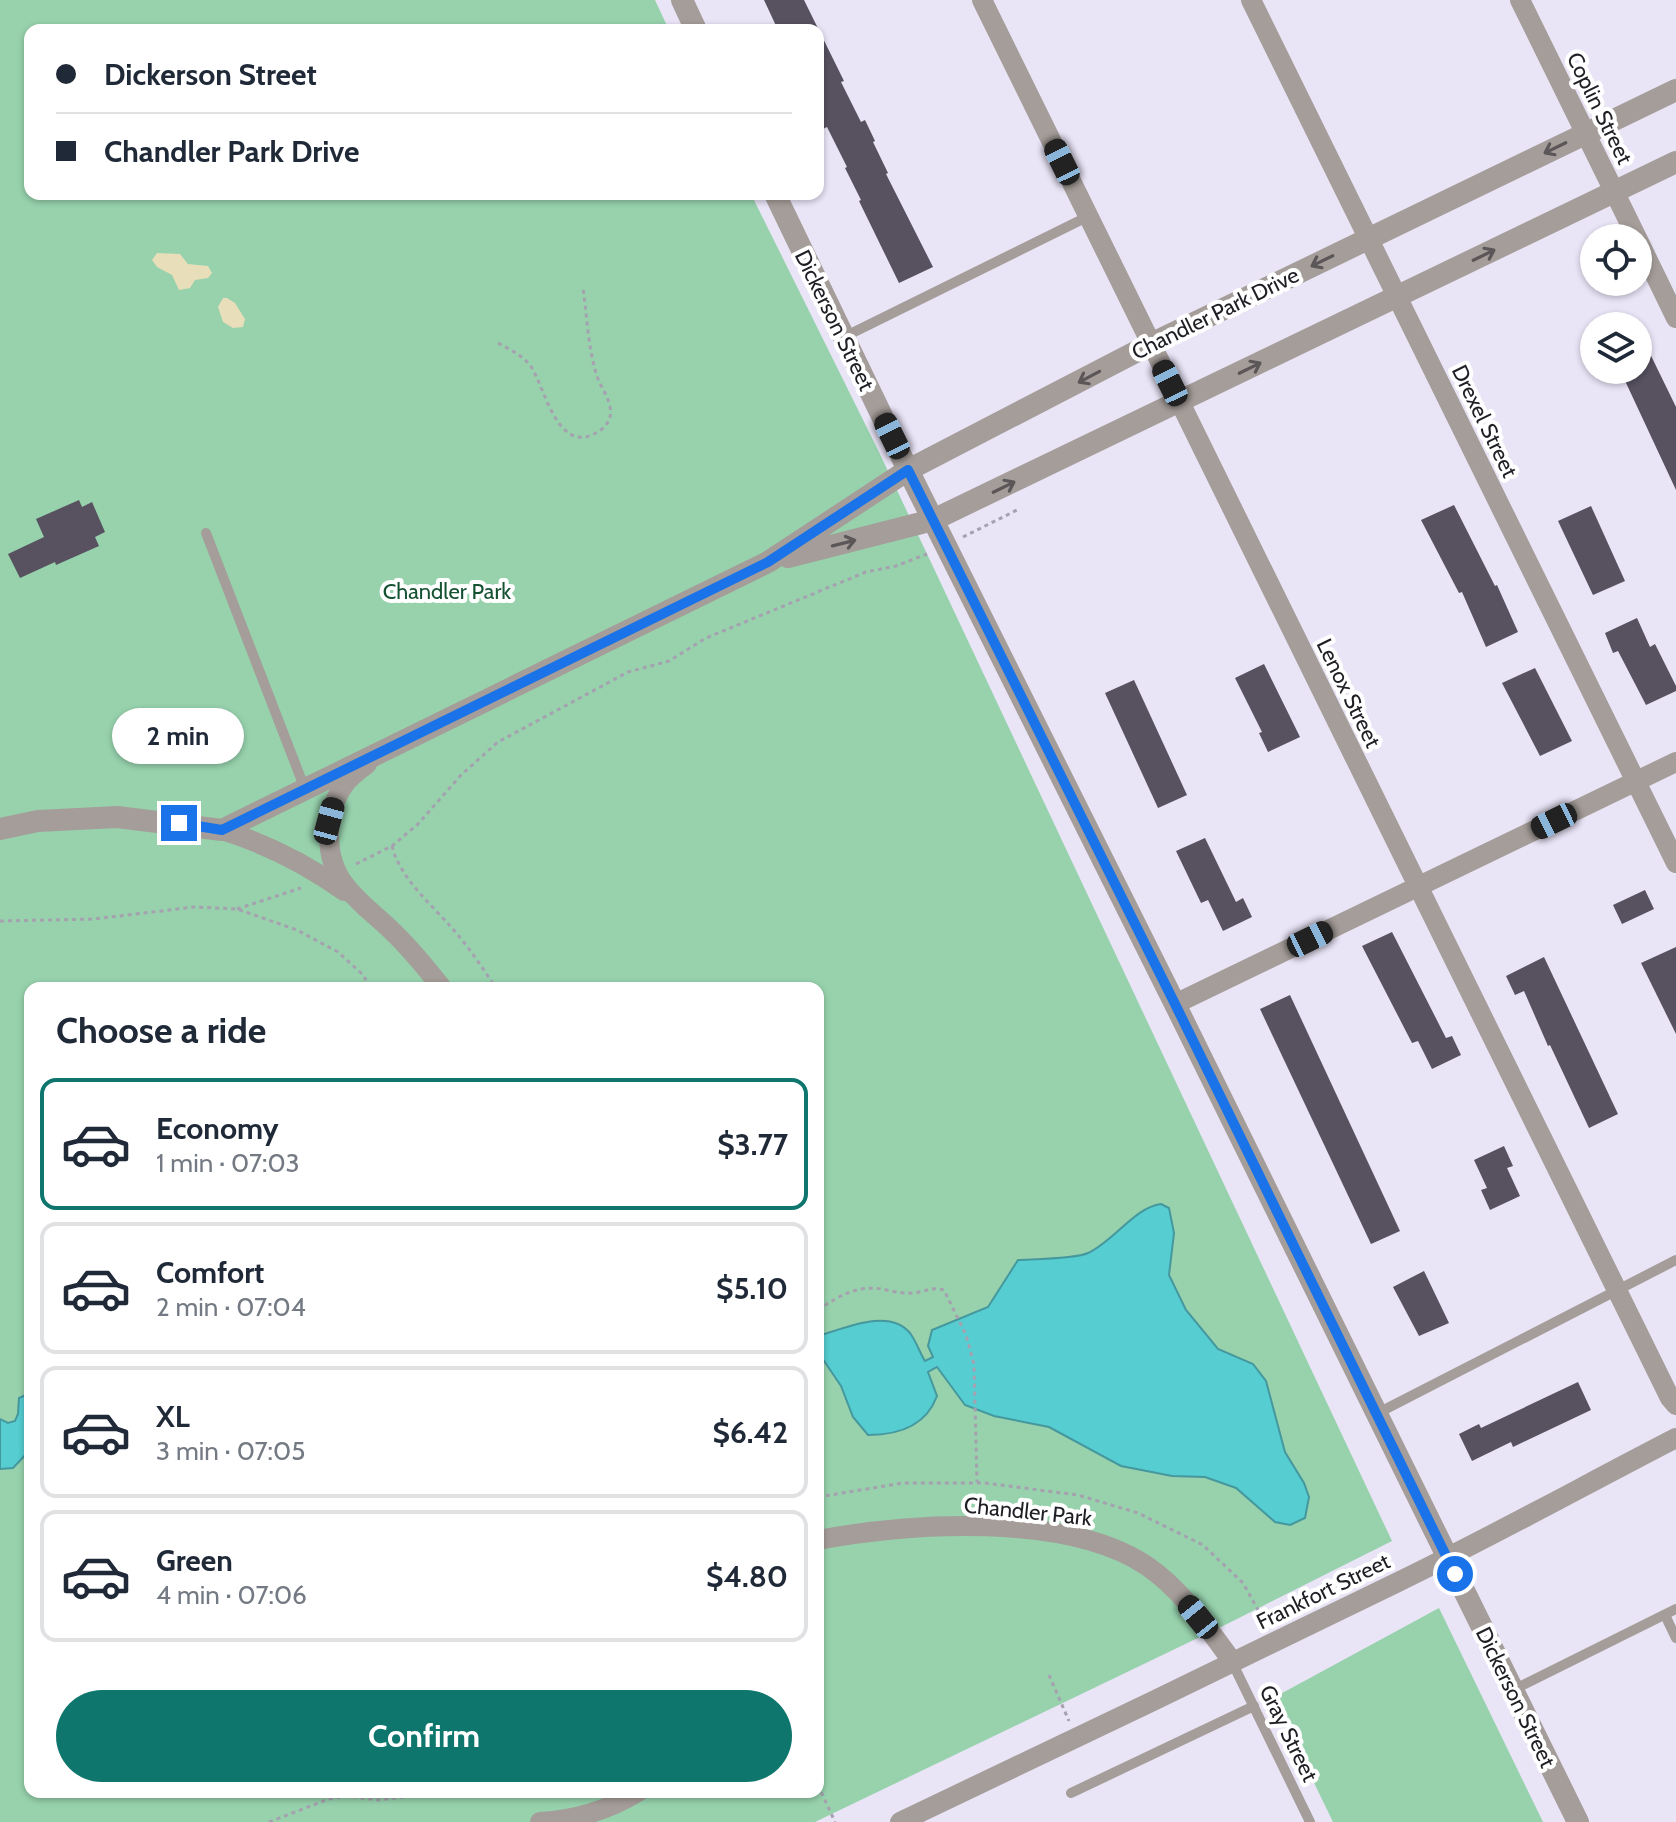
<!DOCTYPE html>
<html lang="en">
<head>
<meta charset="utf-8">
<style>
	:root { --surface:#fff; --page:#f6f6f7; --text:#1f2937; --muted:#747a83; --line:#e0e1e3; --accent:#0f766e }
	body { margin:0; font-family:Cabin,sans-serif; background:var(--page); color:var(--text); height:100vh; display:flex; flex-direction:column; font-size:30px; white-space:nowrap }
	* { box-sizing:border-box; margin:0 }
	p { font-size:26px; color:var(--muted) }
	.icon { flex:none; width:44px; height:44px; fill:none; stroke:currentColor; stroke-width:2; stroke-linecap:round; stroke-linejoin:round }
	.map { position:relative; flex:1; overflow:hidden }
	.drawer { position:absolute; left:24px; top:982px; width:800px; height:816px; display:flex; flex-direction:column; background:var(--surface); border-radius:16px; box-shadow:0 2px 6px #0004 }
	.drawer>* { flex:none }
	.guide { position:absolute; left:24px; top:24px; width:800px; height:176px; border-radius:16px; box-shadow:0 2px 6px #0004; display:grid; align-content:center; height:176px; padding:0 32px; background:var(--surface) }
	.tools { position:absolute; left:1580px; top:224px; display:grid; gap:16px }
	.tools a { display:grid; place-items:center; width:72px; height:72px; border-radius:50%; background:var(--surface); box-shadow:0 2px 6px #0004; font-size:40px }
	.end { position:absolute; width:36px; height:36px; margin:-18px; border:10px solid #1a73e8; background:#fff; box-shadow:0 0 0 4px #fff }
	.from { border-radius:50% }
	.bubble { position:absolute; height:56px; border-radius:28px; background:var(--surface); box-shadow:0 2px 6px #0004; font-size:26px; font-weight:800; line-height:56px; text-align:center }
	.car { position:absolute; width:24px; height:48px; margin:-24px -12px; border-radius:10px; box-shadow:0 0 6px 2px #0007; background:linear-gradient(#222 24%,#8ab4d8 0 40%,#222 0 76%,#8ab4d8 0 86%,#222 0) }
	.guide b { display:flex; align-items:center; gap:28px; height:76px; font-size:30px }
	.guide b+b { border-top:2px solid var(--line) }
	.guide i { width:20px; height:20px; background:var(--text) }
	ul { padding:0; list-style:none }
	li { display:flex; align-items:center; gap:24px; height:132px; margin:0 16px 12px; padding:0 16px; border:4px solid var(--line); border-radius:16px }
	li div { flex:1 }
	li b { display:block; font-size:30px }
	li em { font-style:normal; font-weight:800 }
	li.current { border-color:var(--accent) }
	li>.icon { width:72px; height:72px; stroke-width:1.5 }
	h2 { padding:0 32px; font-size:36px; line-height:96px }
	.cta { display:flex; gap:16px; margin-top:auto; padding:16px 32px }
	.cta a { flex:1; height:92px; border-radius:48px; background:var(--accent); color:#fff; font-size:32px; font-weight:800; line-height:92px; text-align:center }
	.map>svg:first-child { display:block }
	.green { fill:#97d2ad; fill-rule:evenodd }
	.sand { fill:#e8deb9 }
	.water { fill:#55cdd1; stroke:#45989d; stroke-width:2 }
	.building { fill:#575160 }
	.lines { fill:none; stroke-linecap:round; stroke-linejoin:round }
	.path { stroke:#a5a1af; stroke-width:3; stroke-dasharray:4 4; stroke-linecap:butt }
	.service { stroke:#a59d99; stroke-width:10 }
	.minor { stroke:#a59d99; stroke-width:20 }
	.tertiary { stroke:#a59d99; stroke-width:22 }
	.oneway { stroke:#5b5759 }
	.route { stroke:#1a73e8; stroke-width:10 }
	.labels { text-anchor:middle; stroke-width:8; stroke-linejoin:round; paint-order:stroke }
	.street-label { font-size:22px; fill:#1f1e24; stroke:#fff }
	.park-label { font-size:22px; fill:#155232; stroke:#fff }
</style>
</head>
<body>
<div class="map">
<svg width="1676" height="1822" viewBox="0 0 1676 1822">
	<rect width="100%" height="100%" fill="#e9e4f6"/>
	<g class="green">
		<path d="M0,0H655L669,30H30V194H751L879,452L1392,1541L1229,1623L815,1822H0ZM30,988H818V1792H30Z"/>
		<polygon points="1439,1608 1543,1822 1333,1822 1273,1698"/>
	</g>
	<g class="sand">
		<polygon points="157,253 180,254 188,264 208,266 212,273 208,278 195,280 190,288 179,290 172,275 157,267 152,260"/>
		<polygon points="223,298 227,298 235,303 245,319 243,327 233,328 223,322 218,307"/>
	</g>
	<g class="water">
		<path d="M1161,1204L1169,1208L1174,1233L1169,1275L1186,1310L1218,1349L1253,1364L1266,1381L1285,1452L1304,1483L1309,1497L1305,1518L1290,1525L1275,1522L1236,1488L1205,1477L1172,1476L1121,1466L1049,1427L994,1416L965,1405L937,1367L928,1372L937,1396C926,1426 898,1435 868,1435L853,1417L841,1386L818,1352V1336C843,1329 889,1307 910,1333C916,1341 920,1353 925,1361L933,1357L928,1346L932,1330L988,1307L1018,1260C1035,1259 1075,1259 1088,1253C1113,1242 1135,1207 1161,1204Z"/>
		<polygon points="30,1393 30,1450 13,1468 0,1469 0,1419 8,1423 15,1421 18,1414 19,1398"/>
	</g>
	<g class="building">
		<polygon points="764,0 804,0 844,81 841,82 861,122 865,120 875,141 873,142 888,173 886,174 933,267 899,283 859,201 861,200 845,168 847,167 827,127 823,129 818,118 818,30 778,30"/>
		<polygon points="1638,329 1676,407 1676,490 1620,370 1638,370"/>
		<polygon points="79,500 82,507 92,502 105,532 95,537 99,546 56,565 55,562 20,578 8,554 44,537 36,519"/>
		<polygon points="1454,505 1495,586 1497,585 1518,632 1486,647 1462,592 1459,593 1421,520"/>
		<polygon points="1591,506 1625,581 1593,595 1558,521"/>
		<polygon points="1637,618 1650,647 1655,644 1676,686 1676,691 1646,705 1618,651 1613,653 1605,633"/>
		<polygon points="1264,664 1300,737 1268,752 1259,733 1262,732 1235,678"/>
		<polygon points="1535,668 1572,741 1540,756 1502,683"/>
		<polygon points="1134,680 1187,795 1158,808 1105,693"/>
		<polygon points="1205,838 1236,902 1243,898 1252,917 1223,931 1208,900 1201,903 1176,851"/>
		<polygon points="1645,890 1654,909 1622,924 1613,905"/>
		<polygon points="1392,932 1446,1038 1452,1036 1461,1055 1432,1069 1418,1041 1412,1043 1362,946"/>
		<polygon points="1676,947 1676,1034 1641,963"/>
		<polygon points="1544,957 1618,1114 1589,1128 1550,1045 1548,1046 1524,991 1515,995 1506,976"/>
		<polygon points="1290,995 1400,1231 1371,1244 1260,1009"/>
		<polygon points="1504,1146 1513,1166 1507,1168 1520,1196 1490,1210 1481,1190 1487,1188 1474,1160"/>
		<polygon points="1424,1271 1449,1323 1419,1336 1393,1287"/>
		<polygon points="1578,1382 1591,1410 1513,1447 1511,1442 1472,1461 1459,1434 1479,1424 1481,1428"/>
	</g>
	<g class="lines">
		<g class="path">
			<path d="M498,343C511,350 524,356 532,368C546,392 560,461 602,429C609,423 612,416 610,407C608,395 599,385 596,373C588,346 587,316 583,288"/>
			<polyline points="963,537 1017,510"/>
			<path d="M392,846C400,878 430,903 451,927C468,946 482,967 496,988"/>
			<polyline points="356,864 392,846 418,824 461,775 498,742 628,672 669,661 706,638 866,572 896,566 927,554"/>
			<polyline points="237,909 301,888"/>
			<polyline points="0,921 94,919 194,907 237,909 297,930 338,952 361,973 372,988"/>
			<path d="M818,1310C839,1296 856,1285 882,1289C891,1291 903,1294 913,1293C925,1292 932,1286 944,1290L966,1335L974,1364L977,1482"/>
			<polyline points="818,1497 903,1483 985,1483 1078,1495 1138,1513 1203,1545 1243,1583 1258,1610"/>
			<polyline points="1049,1675 1069,1721"/>
			<polyline points="818,1785 835,1822"/>
			<polyline points="269,1822 329,1799 347,1796 378,1800 448,1792"/>
		</g>
		<g class="service">
			<polyline points="844,337 1089,216"/>
			<polyline points="206,533 305,789"/>
			<polyline points="1376,1414 1676,1260"/>
			<polyline points="1665,1615 1676,1638"/>
			<polyline points="1232,1662 1310,1822"/>
			<polyline points="1513,1690 1676,1609"/>
			<polyline points="1071,1793 1254,1706"/>
		</g>
		<g class="minor">
			<polyline points="982,0 1670,1398 1676,1405"/>
			<polyline points="1251,0 1676,863"/>
			<polyline points="1520,0 1637,238"/>
			<polyline points="1638,240 1676,318"/>
			<path d="M367,764C359,770 349,777 344,785C324,813 324,857 344,884C358,903 377,916 393,932C411,949 427,969 442,988"/>
			<path d="M222,830C267,844 305,863 344,891"/>
			<polyline points="1175,1004 1676,762"/>
			<path d="M818,1540C910,1523 1067,1512 1147,1566C1182,1590 1207,1627 1232,1661"/>
			<path d="M540,1822C575,1820 608,1810 638,1792"/>
			<path d="M900,1822C1066,1743 1231,1664 1396,1583C1491,1537 1583,1486 1676,1438"/>
		</g>
		<g class="tertiary">
			<polyline points="682,0 696,30"/>
			<polyline points="775,194 908,470 1175,1004 1578,1822"/>
			<polyline points="788,557 933,520 1676,162"/>
			<polyline points="0,829 38,821 117,817 222,830 768,562 908,470 1151,344 1676,90"/>
		</g>
	</g>
	<defs><path id="oneway-shaft" d="M-6 0H5M1.5-3L5.5 0L1.5 3" fill="none" stroke-width="1.6" stroke-linecap="round" stroke-linejoin="round" transform="scale(2)"/></defs>
	<g class="oneway">
		<use href="#oneway-shaft" transform="translate(1555 148) rotate(154)"/>
		<use href="#oneway-shaft" transform="translate(1484 255) rotate(-26)"/>
		<use href="#oneway-shaft" transform="translate(1322 261) rotate(154)"/>
		<use href="#oneway-shaft" transform="translate(1250 368) rotate(-26)"/>
		<use href="#oneway-shaft" transform="translate(1089 377) rotate(152)"/>
		<use href="#oneway-shaft" transform="translate(1004 487) rotate(-26)"/>
		<use href="#oneway-shaft" transform="translate(844 543) rotate(-14)"/>
	</g>
	<g class="lines">
		<polyline class="route" points="179,823 222,830 768,562 908,470 1175,1004 1455,1574"/>
	</g>
	<g class="labels">
		<g class="street-label">
			<text transform="translate(1600 108) rotate(64)" y="8">Coplin Street</text>
			<text transform="translate(1215 313) rotate(-26)" y="8">Chandler Park Drive</text>
			<text transform="translate(835 320) rotate(64)" y="8">Dickerson Street</text>
			<text transform="translate(1485 421) rotate(64)" y="8">Drexel Street</text>
			<text transform="translate(1349 693) rotate(64)" y="8">Lenox Street</text>
			<text transform="translate(1028 1511) rotate(6)" y="8">Chandler Park</text>
			<text transform="translate(1323 1591) rotate(-26)" y="8">Frankfort Street</text>
			<text transform="translate(1516 1697) rotate(64)" y="8">Dickerson Street</text>
			<text transform="translate(1289 1733) rotate(64)" y="8">Gray Street</text>
		</g>
		<g class="park-label">
			<text x="447" y="599">Chandler Park</text>
		</g>
	</g>
</svg>
<div class="tools">
<a><svg class="icon" aria-label="locate" viewBox="0 0 24 24"><circle cx="12" cy="12" r="6"/><path d="M12 2v4M12 18v4M2 12h4M18 12h4"/></svg></a>
<a><svg class="icon" aria-label="layers" viewBox="0 0 24 24"><path d="M12 4l9 5-9 5-9-5zM3 14l9 5 9-5"/></svg></a>
</div>
<i class="end from" style="left:1455px;top:1574px"></i>
<i class="end" style="left:179px;top:823px"></i>
<div class="bubble" style="left:112px;top:708px;width:132px">2 min</div>
<i class="car" style="left:1062px;top:162px;rotate:334deg"></i>
<i class="car" style="left:1170px;top:383px;rotate:334deg"></i>
<i class="car" style="left:892px;top:436px;rotate:334deg"></i>
<i class="car" style="left:329px;top:821px;rotate:15deg"></i>
<i class="car" style="left:1554px;top:821px;rotate:244deg"></i>
<i class="car" style="left:1310px;top:939px;rotate:64deg"></i>
<i class="car" style="left:1198px;top:1617px;rotate:321deg"></i>
<div class="guide">
<b><i class="from"></i>Dickerson Street</b>
<b><i></i>Chandler Park Drive</b>
</div>
<section class="drawer">
<h2>Choose a ride</h2>
<ul>
<li class="current"><svg class="icon" aria-label="car" viewBox="0 0 24 24"><path d="M5 17H2v-5l4-1 3-4h7l3 4 3 1v5h-3M9 17h6M6 11h13"/><circle cx="7" cy="17" r="2"/><circle cx="17" cy="17" r="2"/></svg><div><b>Economy</b><p>1 min · 07:03</p></div><em>$3.77</em></li>
<li><svg class="icon" aria-label="car" viewBox="0 0 24 24"><path d="M5 17H2v-5l4-1 3-4h7l3 4 3 1v5h-3M9 17h6M6 11h13"/><circle cx="7" cy="17" r="2"/><circle cx="17" cy="17" r="2"/></svg><div><b>Comfort</b><p>2 min · 07:04</p></div><em>$5.10</em></li>
<li><svg class="icon" aria-label="car" viewBox="0 0 24 24"><path d="M5 17H2v-5l4-1 3-4h7l3 4 3 1v5h-3M9 17h6M6 11h13"/><circle cx="7" cy="17" r="2"/><circle cx="17" cy="17" r="2"/></svg><div><b>XL</b><p>3 min · 07:05</p></div><em>$6.42</em></li>
<li><svg class="icon" aria-label="car" viewBox="0 0 24 24"><path d="M5 17H2v-5l4-1 3-4h7l3 4 3 1v5h-3M9 17h6M6 11h13"/><circle cx="7" cy="17" r="2"/><circle cx="17" cy="17" r="2"/></svg><div><b>Green</b><p>4 min · 07:06</p></div><em>$4.80</em></li>
</ul>
<div class="cta"><a>Confirm</a></div>
</section>
</div>
</body>
</html>
